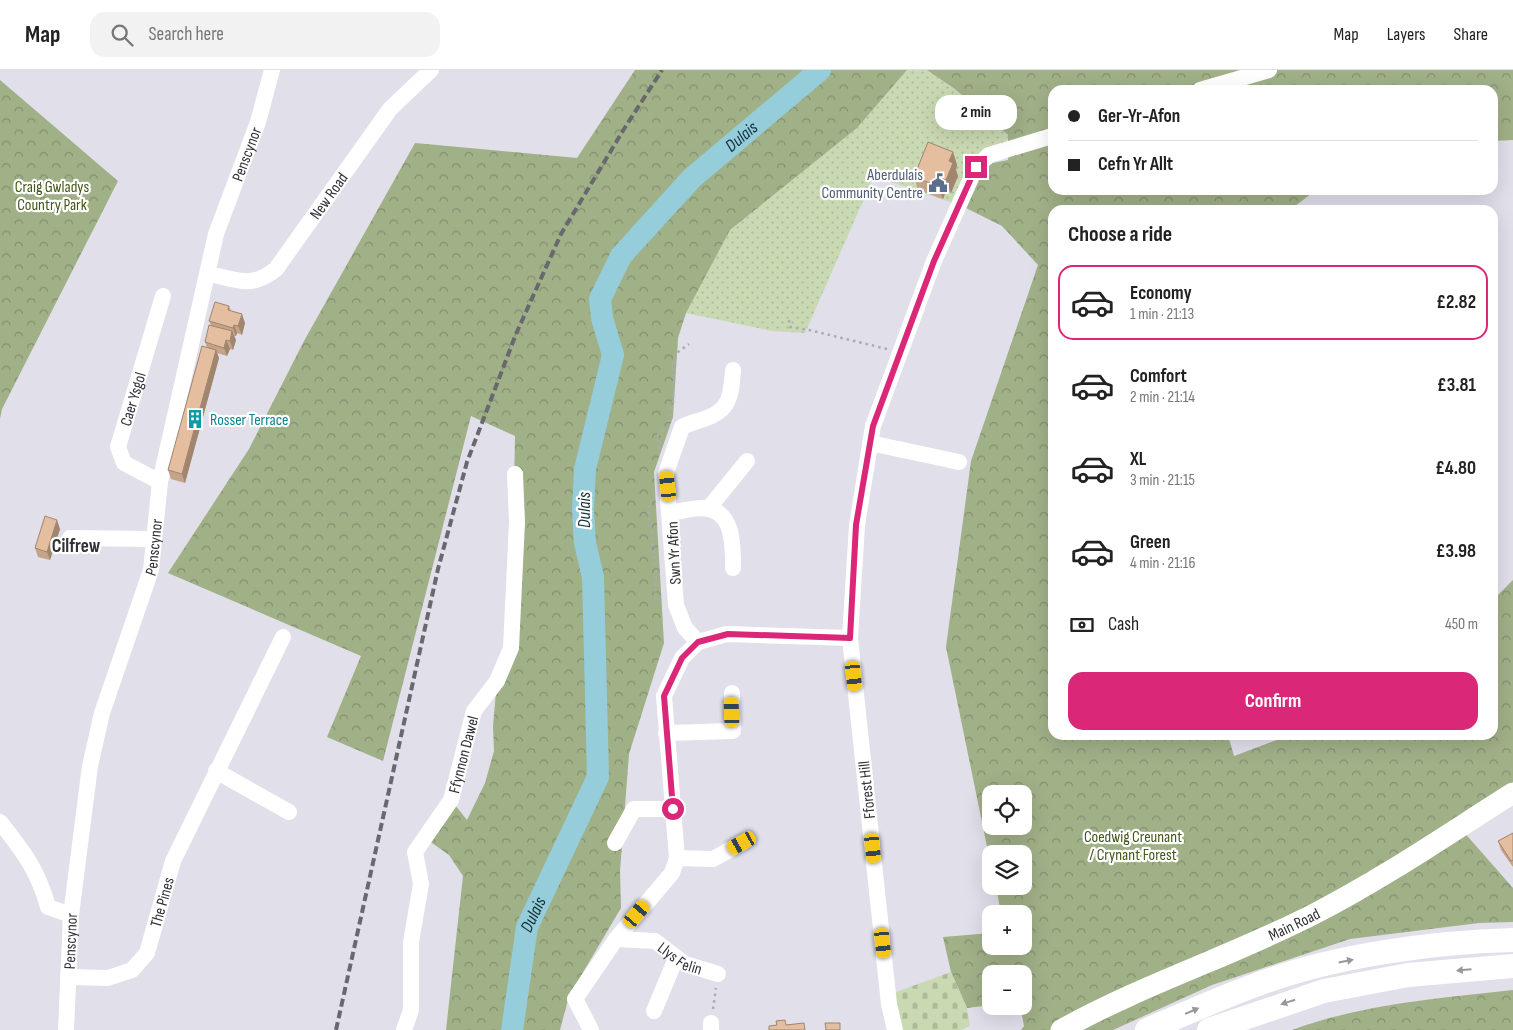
<!DOCTYPE html>
<html lang="en">
<head>
<meta charset="utf-8">
<style>
	:root { --surface:#fff; --page:#f2f2f2; --text:#222; --muted:#767676; --line:#e0e0e0; --accent:#db2777 }
	body { margin:0; font-family:"Sofia Sans Condensed",sans-serif; background:var(--page); color:var(--text); height:100vh; display:flex; flex-direction:column; font-size:19px; white-space:nowrap }
	* { box-sizing:border-box; margin:0 }
	p { font-size:16px; color:var(--muted) }
	.icon { flex:none; width:28px; height:28px; fill:none; stroke:currentColor; stroke-width:2; stroke-linecap:round; stroke-linejoin:round }
	.map { position:relative; flex:1; overflow:hidden }
	.drawer { position:absolute; left:1048px; top:135px; width:450px; height:535px; display:flex; flex-direction:column; background:var(--surface); border-radius:15px; box-shadow:0 5px 20px #0002 }
	.drawer>* { flex:none }
	.banner { position:absolute; left:1048px; top:15px; width:450px; height:110px; border-radius:15px; box-shadow:0 5px 20px #0002; display:grid; align-content:center; height:110px; padding:0 20px; background:var(--surface) }
	.fabs { position:absolute; left:982px; top:715px; display:grid; gap:10px }
	.fabs a { display:grid; place-items:center; width:50px; height:50px; border-radius:10px; background:var(--surface); box-shadow:0 5px 20px #0002; font-size:25px }
	.end { position:absolute; width:22px; height:22px; margin:-11px; border:6px solid #db2777; background:#fff; box-shadow:0 0 0 2px #fff }
	.from { border-radius:50% }
	.bubble { position:absolute; height:35px; border-radius:15px; background:var(--surface); box-shadow:0 5px 20px #0002; font-size:16px; font-weight:700; line-height:35px; text-align:center }
	.car { position:absolute; width:15px; height:30px; margin:-15px -8px; border-radius:6px; box-shadow:0 0 4px 1px #0007; background:linear-gradient(#f5c518 24%,#345 0 40%,#f5c518 0 76%,#345 0 86%,#f5c518 0) }
	.banner b { display:flex; align-items:center; gap:18px; height:48px; font-size:19px }
	.banner b+b { border-top:1px solid var(--line) }
	.banner i { width:12px; height:12px; background:var(--text) }
	ul { padding:0; list-style:none }
	li { display:flex; align-items:center; gap:15px; height:75px; margin:0 10px 8px; padding:0 10px; border:2px solid transparent; border-radius:15px }
	li div { flex:1 }
	li b { display:block; font-size:19px }
	li em { font-style:normal; font-weight:700 }
	li.on { border-color:var(--accent) }
	li>.icon { width:45px; height:45px; stroke-width:1.5 }
	h2 { padding:0 20px; font-size:22px; line-height:60px }
	.pay { display:flex; align-items:center; gap:12px; height:55px; padding:0 20px; font-size:19px }
	.pay p { margin-inline-start:auto }
	.cta { display:flex; gap:10px; margin-top:auto; padding:10px 20px }
	.cta a { flex:1; height:58px; border-radius:15px; background:var(--accent); color:#fff; font-size:20px; font-weight:700; line-height:58px; text-align:center }
	header { display:flex; align-items:center; gap:30px; box-sizing:border-box; height:70px; padding:0 25px; background:var(--surface); border-bottom:1px solid var(--line) }
	header strong { font-size:24px }
	nav { display:flex; gap:28px; margin-inline-start:auto; font-size:18px }
	.search { width:350px; height:45px; background:var(--page); display:flex; align-items:center; gap:12px; box-sizing:border-box; padding:0 18px; border-radius:15px; color:var(--muted); font-size:19px }
	.map>svg:first-child { display:block }
	.green { fill:url(#green-dots) }
	.forest { fill:url(#forest-crowns); fill-rule:evenodd }
	.cemetery { fill:url(#cemetery-stones) }
	.lines { fill:none; stroke-linecap:round; stroke-linejoin:round }
	.river { stroke:#96cdda; stroke-width:22 }
	.path { stroke:#abaab3; stroke-width:2.5; stroke-dasharray:2.5 4; stroke-linecap:butt }
	.minor { stroke:#fff; stroke-width:16 }
	.major { stroke:#fff; stroke-width:21 }
	.highway { stroke:#fff; stroke-width:24 }
	.rail { stroke:#68686e; stroke-width:4; stroke-dasharray:8 4; stroke-linecap:butt }
	.wall { fill:#c4a389 }
	.shaded-wall { fill:#a0856f }
	.building { fill:#e4be9f; stroke:#a0856f }
	.oneway { fill:#98989a }
	.route { stroke:#db2777; stroke-width:6 }
	.labels { text-anchor:middle; stroke-width:4.5; stroke-linejoin:round; paint-order:stroke }
	.street-label { font-size:16px; fill:#313135; stroke:#fff }
	.service-label { font-size:16px; fill:#4e5e75; stroke:#fff; text-anchor:end }
	.park-label { font-size:16px; fill:#435719; stroke:#fff }
	.culture-label { font-size:16px; fill:#0d838f; stroke:#fff; text-anchor:start }
	.water-label { font-size:18px; font-style:italic; fill:#143137; stroke:#fff }
	.quarter-label { font-size:19px; font-weight:bold; fill:#313135; stroke:#fff }
</style>
</head>
<body>
<header>
<strong>Map</strong>
<div class="search"><svg class="icon" aria-label="search" viewBox="0 0 24 24"><circle cx="10" cy="10" r="6"/><path d="M15 15l6 6"/></svg>Search here</div>
<nav><a>Map</a><a>Layers</a><a>Share</a></nav>
</header>
<div class="map">
<svg width="1513" height="960" viewBox="0 0 1513 960">
	<defs>
		<pattern id="green-dots" width="8" height="8" patternUnits="userSpaceOnUse" patternTransform="scale(1.25)"><rect width="8" height="8" fill="#c9d9b2"/><path d="M2 2h.1M6 6h.1" fill="none" stroke="#adbb9a" stroke-width="1.8" stroke-linecap="round"/></pattern>
		<pattern id="forest-crowns" width="20" height="18" patternUnits="userSpaceOnUse" patternTransform="scale(1.25)"><rect width="20" height="18" fill="#a0b087"/><path d="M2 6a3 3 0 1 1 6 0M12 15a3 3 0 1 1 6 0" fill="none" stroke="#83906f"/></pattern>
		<pattern id="cemetery-stones" width="16" height="16" patternUnits="userSpaceOnUse" patternTransform="scale(1.25)"><rect width="16" height="16" fill="#c9d9b2"/><path d="M2 7V4a2 2 0 0 1 4 0v3zM10 15v-3a2 2 0 0 1 4 0v3z" fill="#adbb9a"/></pattern>
	</defs>
	<rect width="100%" height="100%" fill="#e0dfea"/>
	<polygon class="green" points="907,0 927,0 955,19 1008,65 1007,73 956,134 874,106 805,263 772,261 686,243 730,160 857,58"/>
	<g class="forest">
		<polygon points="635,0 907,0 857,58 730,160 686,243 678,268 673,347 654,402 664,573 629,684 620,801 621,838 569,926 560,960 446,960 463,806 449,785 425,768 451,730 467,750 485,713 494,681 493,656 497,611 511,578 515,366 471,346 383,691 327,667 361,586 168,503 249,379 304,271 415,73 577,88"/>
		<path d="M927,0H1513V70L1493,71L1492,20H1052V120H1316L1290,140H1052V665H1228L1234,686L1290,665H1492L1493,530L1513,510V714L1455,752L1513,818V852L1479,853L1350,869L1212,915L1113,960H1021L1024,956L1020,936H1024V904H991V935L967,938L951,902L943,867L991,863V876H1024V844H1001L996,816H1024V784H991V796L946,577L971,391L1038,195L1002,156L962,136L977,100L993,93L1008,90V65L955,19ZM991,724H1024V756H991Z"/>
		<polygon points="0,10 118,111 2,339 0,349"/>
		<path d="M1513,920V960H1292C1362,934 1440,928 1513,920Z"/>
	</g>
	<polygon class="cemetery" points="951,902 967,938 970,956 961,960 895,960 888,925"/>
	<g class="lines">
		<path class="river" id="s1" d="M512,960L527,857L598,707L593,507L585,473L583,440L585,399L613,285L602,248L600,229L621,186L692,108L820,0"/>
		<g class="path">
			<polyline points="789,250 790,257 809,260 887,279"/>
			<polyline points="668,352 673,333 673,290 679,281 689,274"/>
			<polyline points="659,379 658,364 667,357"/>
			<polyline points="653,423 648,440 656,497 655,530 661,529"/>
			<polyline points="713,939 716,918"/>
		</g>
		<g class="minor">
			<polyline points="1200,20 1269,0"/>
			<path id="s2" d="M209,204C238,210 251,219 276,199L390,39L431,0"/>
			<polyline points="870,373 959,392"/>
			<path id="s3" d="M160,412L124,393L118,377L163,226"/>
			<polyline points="708,439 747,391"/>
			<path d="M671,443C681,441 692,438 702,438C734,439 733,475 733,498"/>
			<polyline points="70,468 154,469"/>
			<path d="M698,572L685,558L676,535L666,403L682,357C689,353 696,352 704,349C731,340 731,325 733,300"/>
			<polyline points="666,663 733,661 732,623"/>
			<polyline points="216,701 289,742"/>
			<path d="M0,752C23,781 38,800 48,837L71,845"/>
			<polyline points="615,773 634,739 673,739"/>
			<polyline points="677,788 713,789 742,773"/>
			<path id="s4" d="M616,869L655,871L685,894L718,904"/>
			<path id="s5" d="M68,907L108,908L132,900L147,883L173,791L283,567"/>
			<polyline points="654,941 676,888"/>
			<path id="s6" d="M66,960L71,845L90,696L102,643L151,500L160,412L216,164L258,52L272,0"/>
			<path id="s7" d="M404,960L411,940V872L421,814L415,782L451,730L474,641L497,611L511,578L517,452L515,404"/>
			<polyline points="591,960 575,929 616,869 672,803 677,788 664,626 682,588 698,572 727,564 850,568"/>
			<polyline points="711,960 711,953"/>
			<polyline points="895,960 889,934 850,568 857,455 873,356 934,191 976,97 989,85 1052,66"/>
		</g>
		<path class="major" id="s8" d="M1061,960C1143,914 1233,886 1316,843C1384,808 1448,764 1513,723"/>
		<g class="highway">
			<path d="M1147,960C1183,945 1219,928 1256,915C1331,886 1433,872 1513,870"/>
			<polyline points="1209,960 1324,921 1408,905 1513,896"/>
		</g>
		<polyline class="rail" points="336,960 438,499 467,392 516,264 561,164 624,59 662,0"/>
	</g>
	<g class="wall">
		<polygon points="953,82 957,95 956,100 958,106 951,123 946,121 943,129 918,120 914,107"/>
		<polygon points="229,236 231,241 245,253 242,265 237,263 236,266 234,266 236,270 233,280 230,279 227,286 217,283 219,288 185,413 171,409 168,400 207,277 205,272 211,255 209,251"/>
		<polygon points="60,459 50,490 38,487 35,478"/>
		<polygon points="1513,763 1513,797 1501,780 1498,771"/>
	</g>
	<g class="shaded-wall">
		<polygon points="953,82 957,95 956,100 958,106 951,123 946,110 949,91"/>
		<polygon points="941,108 946,121 943,129 938,116"/>
		<polygon points="242,244 245,253 242,265 238,256"/>
		<polygon points="234,255 237,263 236,266 233,258"/>
		<polygon points="232,261 236,270 233,280 230,271"/>
		<polygon points="226,270 230,279 227,286 224,278"/>
		<polygon points="216,280 219,288 185,413 182,404"/>
		<polygon points="57,450 60,459 50,490 47,482"/>
	</g>
	<g class="building">
		<polygon points="928,72 953,82 949,91 953,93 946,110 941,108 938,116 914,107"/>
		<polygon points="215,232 229,236 228,240 242,244 238,256 234,255 233,258 209,251"/>
		<polygon points="209,255 232,261 230,271 226,270 224,278 205,272"/>
		<polygon points="202,276 216,280 182,404 168,400"/>
		<polygon points="45,446 57,450 47,482 35,478"/>
		<polygon points="1513,763 1513,790 1511,791 1498,771"/>
		<polygon points="785,950 786,955 804,953 805,960 769,960 769,956 777,955 776,951"/>
		<polygon points="825,953 840,953 840,960 826,960"/>
	</g>
	<defs><path id="oneway-solid" d="M-6-.8H1V-3.2L6.5 0L1 3.2V.8H-6Z" transform="scale(1.25)"/></defs>
	<g class="oneway">
		<use href="#oneway-solid" transform="translate(1346 891) rotate(-11)"/>
		<use href="#oneway-solid" transform="translate(1464 900) rotate(175)"/>
		<use href="#oneway-solid" transform="translate(1288 932) rotate(163)"/>
		<use href="#oneway-solid" transform="translate(1192 941) rotate(-23)"/>
	</g>
	<g class="lines">
		<polyline class="route" points="673,739 664,626 682,588 698,572 728,564 850,568 856,455 873,356 934,191 976,97"/>
	</g>
	<defs>
		<g id="civic-bare" transform="scale(1.5)"><path d="M-.6-6.5H3V-4.5H.6V-3L4-1V1h2V6H-6V1h2V-1L-.6-3ZM-1.2 2.5V6h2.4V2.5Z" fill="#5c6f8a" stroke="#fff" stroke-width="2.5" paint-order="stroke"/></g>
		<g id="building-bare" transform="scale(1.5)"><path d="M-4-6H4V6H1V3H-1V6H-4ZM-2.5-4.3h1.7v1.8h-1.7ZM.8-4.3h1.7v1.8H.8ZM-2.5-1h1.7V.8h-1.7ZM.8-1h1.7V.8H.8Z" fill="#0f9aa8" stroke="#fff" stroke-width="2.5" paint-order="stroke"/></g>
	</defs>
	<g fill-rule="evenodd">
		<use href="#civic-bare" x="938" y="113"/>
		<use href="#building-bare" x="195" y="349"/>
	</g>
	<g class="labels">
		<g class="street-label">
			<text dy="6" stroke="none"><textPath href="#s6" startOffset="899">Penscynor</textPath></text>
			<text dy="6" stroke="none"><textPath href="#s2" startOffset="161">New Road</textPath></text>
			<text dy="6" stroke="none"><textPath href="#s3" startOffset="108">Caer Ysgol</textPath></text>
			<text dy="6" stroke="none"><textPath href="#s6" startOffset="494">Penscynor</textPath></text>
			<text transform="translate(673 483) rotate(-93)" y="6">Swn Yr Afon</text>
			<text dy="6" stroke="none"><textPath href="#s7" startOffset="291">Ffynnon Dawel</textPath></text>
			<text transform="translate(866 720) rotate(-96)" y="6">Fforest Hill</text>
			<text dy="6" stroke="none"><textPath href="#s5" startOffset="141">The Pines</textPath></text>
			<text dy="6" stroke="none"><textPath href="#s8" startOffset="256">Main Road</textPath></text>
			<text dy="6" stroke="none"><textPath href="#s6" startOffset="89">Penscynor</textPath></text>
			<text dy="6" stroke="none"><textPath href="#s4" startOffset="70">Llys Felin</textPath></text>
		</g>
		<g class="service-label">
			<text x="923" y="110">Aberdulais<tspan x="923" dy="18">Community Centre</tspan></text>
		</g>
		<g class="park-label">
			<text x="52" y="122">Craig Gwladys<tspan x="52" dy="18">Country Park</tspan></text>
			<text x="1133" y="772">Coedwig Creunant<tspan x="1133" dy="18">/ Crynant Forest</tspan></text>
		</g>
		<g class="culture-label">
			<text x="210" y="355">Rosser Terrace</text>
		</g>
		<g class="water-label">
			<text dy="6" stroke="none"><textPath href="#s1" startOffset="972">Dulais</textPath></text>
			<text transform="translate(584 440) rotate(-90)" y="6">Dulais</text>
			<text dy="6" stroke="none"><textPath href="#s1" startOffset="118">Dulais</textPath></text>
		</g>
		<g class="quarter-label">
			<text x="76" y="482">Cilfrew</text>
		</g>
	</g>
</svg>
<div class="fabs">
<a><svg class="icon" aria-label="locate" viewBox="0 0 24 24"><circle cx="12" cy="12" r="6"/><path d="M12 2v4M12 18v4M2 12h4M18 12h4"/></svg></a>
<a><svg class="icon" aria-label="layers" viewBox="0 0 24 24"><path d="M12 4l9 5-9 5-9-5zM3 14l9 5 9-5"/></svg></a>
<a>+</a>
<a>−</a>
</div>
<i class="end from" style="left:673px;top:739px"></i>
<i class="end" style="left:976px;top:97px"></i>
<div class="bubble" style="left:935px;top:25px;width:82px">2 min</div>
<i class="car" style="left:668px;top:416px;rotate:354deg"></i>
<i class="car" style="left:854px;top:606px;rotate:174deg"></i>
<i class="car" style="left:732px;top:642px;rotate:358deg"></i>
<i class="car" style="left:742px;top:773px;rotate:241deg"></i>
<i class="car" style="left:873px;top:778px;rotate:174deg"></i>
<i class="car" style="left:637px;top:844px;rotate:40deg"></i>
<i class="car" style="left:883px;top:873px;rotate:174deg"></i>
<div class="banner">
<b><i class="from"></i>Ger-Yr-Afon</b>
<b><i></i>Cefn Yr Allt</b>
</div>
<section class="drawer">
<h2>Choose a ride</h2>
<ul>
<li class="on"><svg class="icon" aria-label="car" viewBox="0 0 24 24"><path d="M5 17H2v-5l4-1 3-4h7l3 4 3 1v5h-3M9 17h6M6 11h13"/><circle cx="7" cy="17" r="2"/><circle cx="17" cy="17" r="2"/></svg><div><b>Economy</b><p>1 min · 21:13</p></div><em>£2.82</em></li>
<li><svg class="icon" aria-label="car" viewBox="0 0 24 24"><path d="M5 17H2v-5l4-1 3-4h7l3 4 3 1v5h-3M9 17h6M6 11h13"/><circle cx="7" cy="17" r="2"/><circle cx="17" cy="17" r="2"/></svg><div><b>Comfort</b><p>2 min · 21:14</p></div><em>£3.81</em></li>
<li><svg class="icon" aria-label="car" viewBox="0 0 24 24"><path d="M5 17H2v-5l4-1 3-4h7l3 4 3 1v5h-3M9 17h6M6 11h13"/><circle cx="7" cy="17" r="2"/><circle cx="17" cy="17" r="2"/></svg><div><b>XL</b><p>3 min · 21:15</p></div><em>£4.80</em></li>
<li><svg class="icon" aria-label="car" viewBox="0 0 24 24"><path d="M5 17H2v-5l4-1 3-4h7l3 4 3 1v5h-3M9 17h6M6 11h13"/><circle cx="7" cy="17" r="2"/><circle cx="17" cy="17" r="2"/></svg><div><b>Green</b><p>4 min · 21:16</p></div><em>£3.98</em></li>
</ul>
<div class="pay"><svg class="icon" aria-label="cash" viewBox="0 0 24 24"><path d="M3 7h18v10H3z"/><circle cx="12" cy="12" r="2"/></svg>Cash<p>450 m</p></div>
<div class="cta"><a>Confirm</a></div>
</section>
</div>
</body>
</html>
